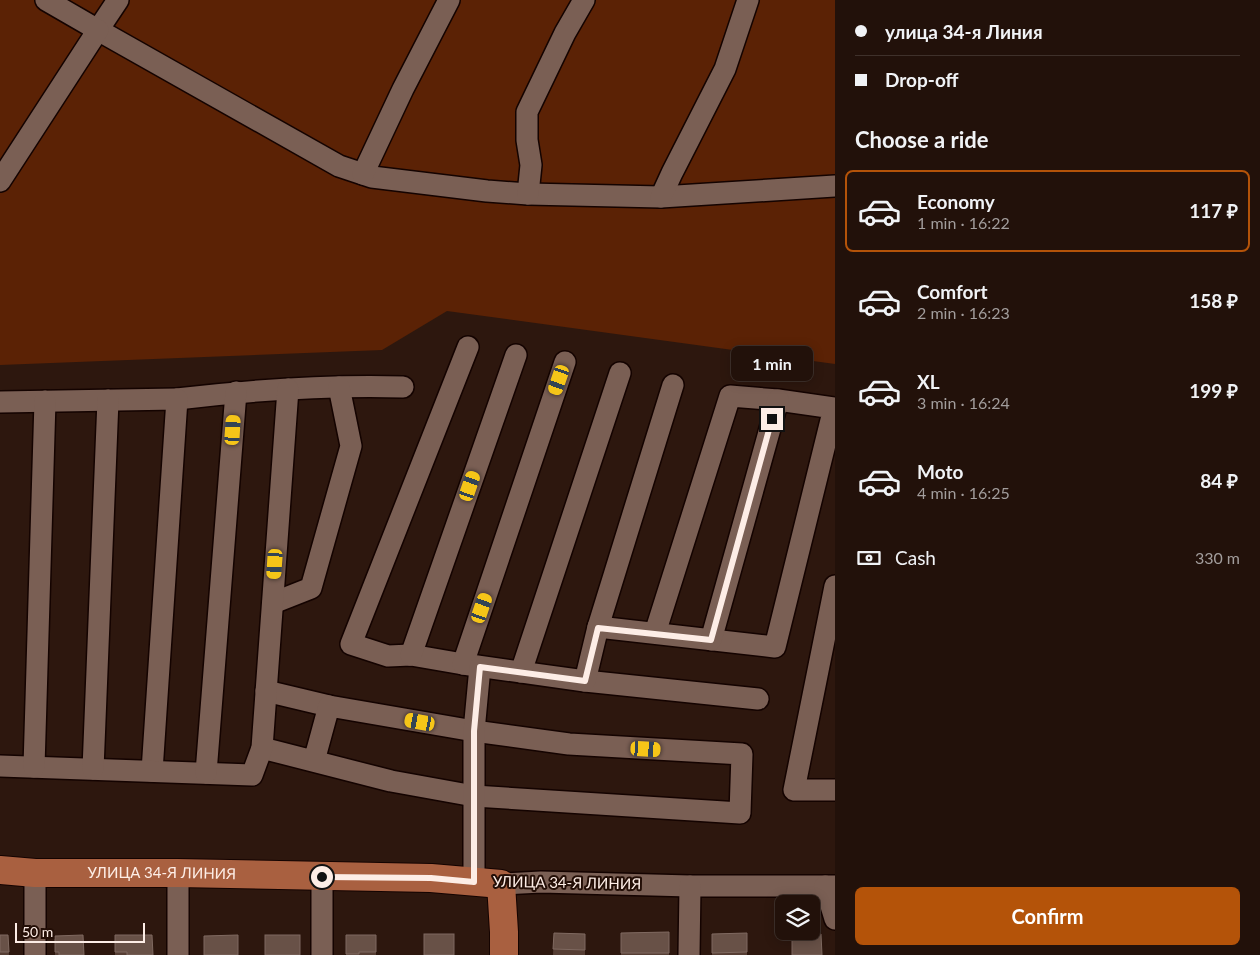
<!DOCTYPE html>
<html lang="en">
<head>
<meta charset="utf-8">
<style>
	:root { --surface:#22110a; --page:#2a1a13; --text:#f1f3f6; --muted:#a29d9c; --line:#3f312b; --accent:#b45309 }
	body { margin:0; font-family:Lato,sans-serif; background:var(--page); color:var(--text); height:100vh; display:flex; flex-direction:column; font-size:19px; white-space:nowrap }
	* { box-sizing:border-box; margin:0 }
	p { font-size:16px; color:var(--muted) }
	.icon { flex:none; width:28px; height:28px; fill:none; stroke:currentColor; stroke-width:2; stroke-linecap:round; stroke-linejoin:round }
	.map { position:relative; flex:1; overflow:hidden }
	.details { display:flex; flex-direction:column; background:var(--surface); width:425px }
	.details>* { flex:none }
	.banner { display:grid; align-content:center; height:110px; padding:0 20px; background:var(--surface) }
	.buttons { position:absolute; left:775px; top:895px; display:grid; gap:10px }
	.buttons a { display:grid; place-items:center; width:45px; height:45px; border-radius:8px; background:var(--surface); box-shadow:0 2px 12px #0003,0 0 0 1px var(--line); font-size:25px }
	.scale { position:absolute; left:15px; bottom:12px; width:130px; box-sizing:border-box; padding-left:5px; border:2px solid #fdede6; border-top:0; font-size:14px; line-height:18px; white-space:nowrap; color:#fdede6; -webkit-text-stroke:4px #230e06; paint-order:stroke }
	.end { position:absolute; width:22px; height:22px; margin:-11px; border:6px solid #fdede6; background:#111; box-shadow:0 0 0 2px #111 }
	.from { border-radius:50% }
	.bubble { position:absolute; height:35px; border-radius:8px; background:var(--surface); box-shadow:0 2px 12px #0003,0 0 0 1px var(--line); font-size:16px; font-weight:700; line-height:35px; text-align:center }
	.car { position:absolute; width:15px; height:30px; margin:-15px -8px; border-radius:6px; box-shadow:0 0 4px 1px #0007; background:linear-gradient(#f5c518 24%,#345 0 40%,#f5c518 0 76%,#345 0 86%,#f5c518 0) }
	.banner b { display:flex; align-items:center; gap:18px; height:48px; font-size:19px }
	.banner b+b { border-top:1px solid var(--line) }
	.banner i { width:12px; height:12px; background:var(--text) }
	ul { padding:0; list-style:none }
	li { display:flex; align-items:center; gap:15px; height:82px; margin:0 10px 8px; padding:0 10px; border:2px solid transparent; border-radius:8px }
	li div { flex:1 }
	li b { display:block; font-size:19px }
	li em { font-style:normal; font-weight:700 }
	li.on { border-color:var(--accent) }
	li>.icon { width:45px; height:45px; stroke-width:1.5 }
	h2 { padding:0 20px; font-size:22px; line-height:60px }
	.pay { display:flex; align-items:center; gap:12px; height:55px; padding:0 20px; font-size:19px }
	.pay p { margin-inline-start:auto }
	.button { display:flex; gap:10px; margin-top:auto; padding:10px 20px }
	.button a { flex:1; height:58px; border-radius:8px; background:var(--accent); color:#fff; font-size:20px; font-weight:700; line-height:58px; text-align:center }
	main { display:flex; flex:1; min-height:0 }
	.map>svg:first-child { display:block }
	.green { fill:#5b2205 }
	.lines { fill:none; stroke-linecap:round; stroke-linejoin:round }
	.minor-casing { stroke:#140300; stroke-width:24 }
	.major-casing { stroke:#140300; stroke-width:30 }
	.minor { stroke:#7a5f54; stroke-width:21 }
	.major { stroke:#a96040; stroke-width:28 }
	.wall { fill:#563e34 }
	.building { fill:#685147; stroke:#7f6960 }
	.route { stroke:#fdede6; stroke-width:6 }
	.labels { text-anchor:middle; stroke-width:4; stroke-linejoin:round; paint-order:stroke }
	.street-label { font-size:15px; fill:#fdede6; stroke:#230e06 }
</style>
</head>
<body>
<main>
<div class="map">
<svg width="835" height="955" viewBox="0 0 835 955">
	<rect width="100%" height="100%" fill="#2d170e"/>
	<polygon class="green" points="0,0 835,0 835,364 447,311 382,350 0,365"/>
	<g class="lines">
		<g class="minor-casing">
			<g id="minor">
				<polyline points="118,0 98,30 339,166 372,177 487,191 528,194 661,197 835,186"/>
				<polyline points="363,174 403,89 449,0"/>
				<polyline points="0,181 98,30 46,0"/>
				<polyline points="528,194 531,165 527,140 527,112 565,33 584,0"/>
				<polyline points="661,197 672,173 725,69 748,0"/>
				<polyline points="468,347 351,644 388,656 411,655 463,664 585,681 758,699"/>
				<path d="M177,399C252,390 328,385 403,387"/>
				<polyline points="0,402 177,399 152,771"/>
				<polyline points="835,586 794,790 835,790"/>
				<polyline points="273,603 311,588 351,446 339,387"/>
				<polyline points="598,627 775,647 834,408 778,400 730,396 655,633"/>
				<polyline points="711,640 778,400"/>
				<polyline points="411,655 516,355"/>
				<polyline points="463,664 565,362"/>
				<polyline points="521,672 620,373"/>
				<polyline points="585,681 598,627 673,385"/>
				<polyline points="266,691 329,706"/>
				<polyline points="262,748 391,781 474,796 740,813 742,754 569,744 474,731 329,706 314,761"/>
				<polyline points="0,766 252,775 262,748 288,389"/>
				<polyline points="34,767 45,401"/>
				<polyline points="93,769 108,400"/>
				<polyline points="206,773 236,392"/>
				<polyline points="178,873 178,955"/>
				<polyline points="322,877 322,955"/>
				<polyline points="474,882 474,731 480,667"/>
				<polyline points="501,884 541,882 690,886 835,886"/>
				<polyline points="825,886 835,919"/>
				<polyline points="35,955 35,873"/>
				<polyline points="689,955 690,886"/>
			</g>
		</g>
		<g class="major-casing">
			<g id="major">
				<path id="s1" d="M0,870L35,873H178L431,878L501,884L504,932V955"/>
			</g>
		</g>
		<use href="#minor" class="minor"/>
		<use href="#major" class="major"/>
	</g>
	<g class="wall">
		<polygon points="669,932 669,955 621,955 621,933"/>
		<polygon points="554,933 585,934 585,955 553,955"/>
		<polygon points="747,933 747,955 712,955 712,934"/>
		<polygon points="0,935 8,935 9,955 0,955"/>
		<polygon points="115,935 153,955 115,955"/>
		<rect x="346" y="935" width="30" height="20"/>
		<polygon points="55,936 84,955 55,955"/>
	</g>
	<g class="building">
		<polygon points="669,932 669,953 621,953 621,933"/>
		<polygon points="554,933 585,934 585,950 553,949"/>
		<polygon points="747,933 747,952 712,953 712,934"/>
		<rect x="424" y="934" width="30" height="21"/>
		<polygon points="821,934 822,955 792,955 792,935"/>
		<polygon points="0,935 8,935 9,952 0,952"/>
		<polygon points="83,935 84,955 59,955 59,952 55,952 55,936"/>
		<polygon points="115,935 152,935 153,955 127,955 127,952 115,952"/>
		<polygon points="238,935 238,955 204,955 204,936"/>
		<rect x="265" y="935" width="35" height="20"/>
		<polygon points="346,935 376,935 376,952 359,952 359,954 346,954"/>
	</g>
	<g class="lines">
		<polyline class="route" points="322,877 431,878 474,882 474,731 480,667 585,681 598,628 711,640 772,419"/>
	</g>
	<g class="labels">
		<g class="street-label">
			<text dy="5" stroke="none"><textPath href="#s1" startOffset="162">УЛИЦА 34-Я ЛИНИЯ</textPath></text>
			<text transform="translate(567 883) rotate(1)" y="5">УЛИЦА 34-Я ЛИНИЯ</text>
		</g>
	</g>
</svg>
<div class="buttons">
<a><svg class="icon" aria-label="layers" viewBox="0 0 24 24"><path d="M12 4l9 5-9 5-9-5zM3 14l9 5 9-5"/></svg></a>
</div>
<div class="scale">50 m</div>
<i class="end from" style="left:322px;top:877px"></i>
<i class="end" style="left:772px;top:419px"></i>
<div class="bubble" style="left:731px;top:346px;width:82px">1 min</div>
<i class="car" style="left:559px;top:380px;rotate:199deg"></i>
<i class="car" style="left:233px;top:430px;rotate:4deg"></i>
<i class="car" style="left:470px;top:486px;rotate:19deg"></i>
<i class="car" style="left:275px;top:564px;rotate:184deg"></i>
<i class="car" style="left:482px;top:608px;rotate:19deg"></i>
<i class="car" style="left:420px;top:722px;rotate:280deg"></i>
<i class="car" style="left:646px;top:749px;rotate:93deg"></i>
</div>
<section class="details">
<div class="banner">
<b><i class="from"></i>улица 34-я Линия</b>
<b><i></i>Drop-off</b>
</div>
<h2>Choose a ride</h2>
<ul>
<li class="on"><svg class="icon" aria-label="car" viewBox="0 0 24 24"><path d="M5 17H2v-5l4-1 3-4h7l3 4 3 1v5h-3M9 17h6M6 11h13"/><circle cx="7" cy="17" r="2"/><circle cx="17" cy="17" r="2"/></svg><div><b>Economy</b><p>1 min · 16:22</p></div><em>117 ₽</em></li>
<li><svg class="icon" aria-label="car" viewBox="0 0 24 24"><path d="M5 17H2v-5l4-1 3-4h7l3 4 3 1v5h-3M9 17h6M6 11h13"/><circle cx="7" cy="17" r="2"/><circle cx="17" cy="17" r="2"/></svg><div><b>Comfort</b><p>2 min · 16:23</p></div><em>158 ₽</em></li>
<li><svg class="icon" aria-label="car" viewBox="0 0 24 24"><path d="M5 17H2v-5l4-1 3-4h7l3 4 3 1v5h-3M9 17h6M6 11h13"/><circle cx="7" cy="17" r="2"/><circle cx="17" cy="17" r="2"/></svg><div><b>XL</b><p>3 min · 16:24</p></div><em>199 ₽</em></li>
<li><svg class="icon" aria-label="car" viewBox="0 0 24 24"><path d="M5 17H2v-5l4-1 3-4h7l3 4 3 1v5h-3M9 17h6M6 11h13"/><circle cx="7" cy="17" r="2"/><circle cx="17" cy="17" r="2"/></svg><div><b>Moto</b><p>4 min · 16:25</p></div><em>84 ₽</em></li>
</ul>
<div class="pay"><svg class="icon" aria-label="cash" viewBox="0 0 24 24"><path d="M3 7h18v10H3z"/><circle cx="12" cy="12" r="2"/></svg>Cash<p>330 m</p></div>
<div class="button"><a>Confirm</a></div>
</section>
</main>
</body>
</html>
